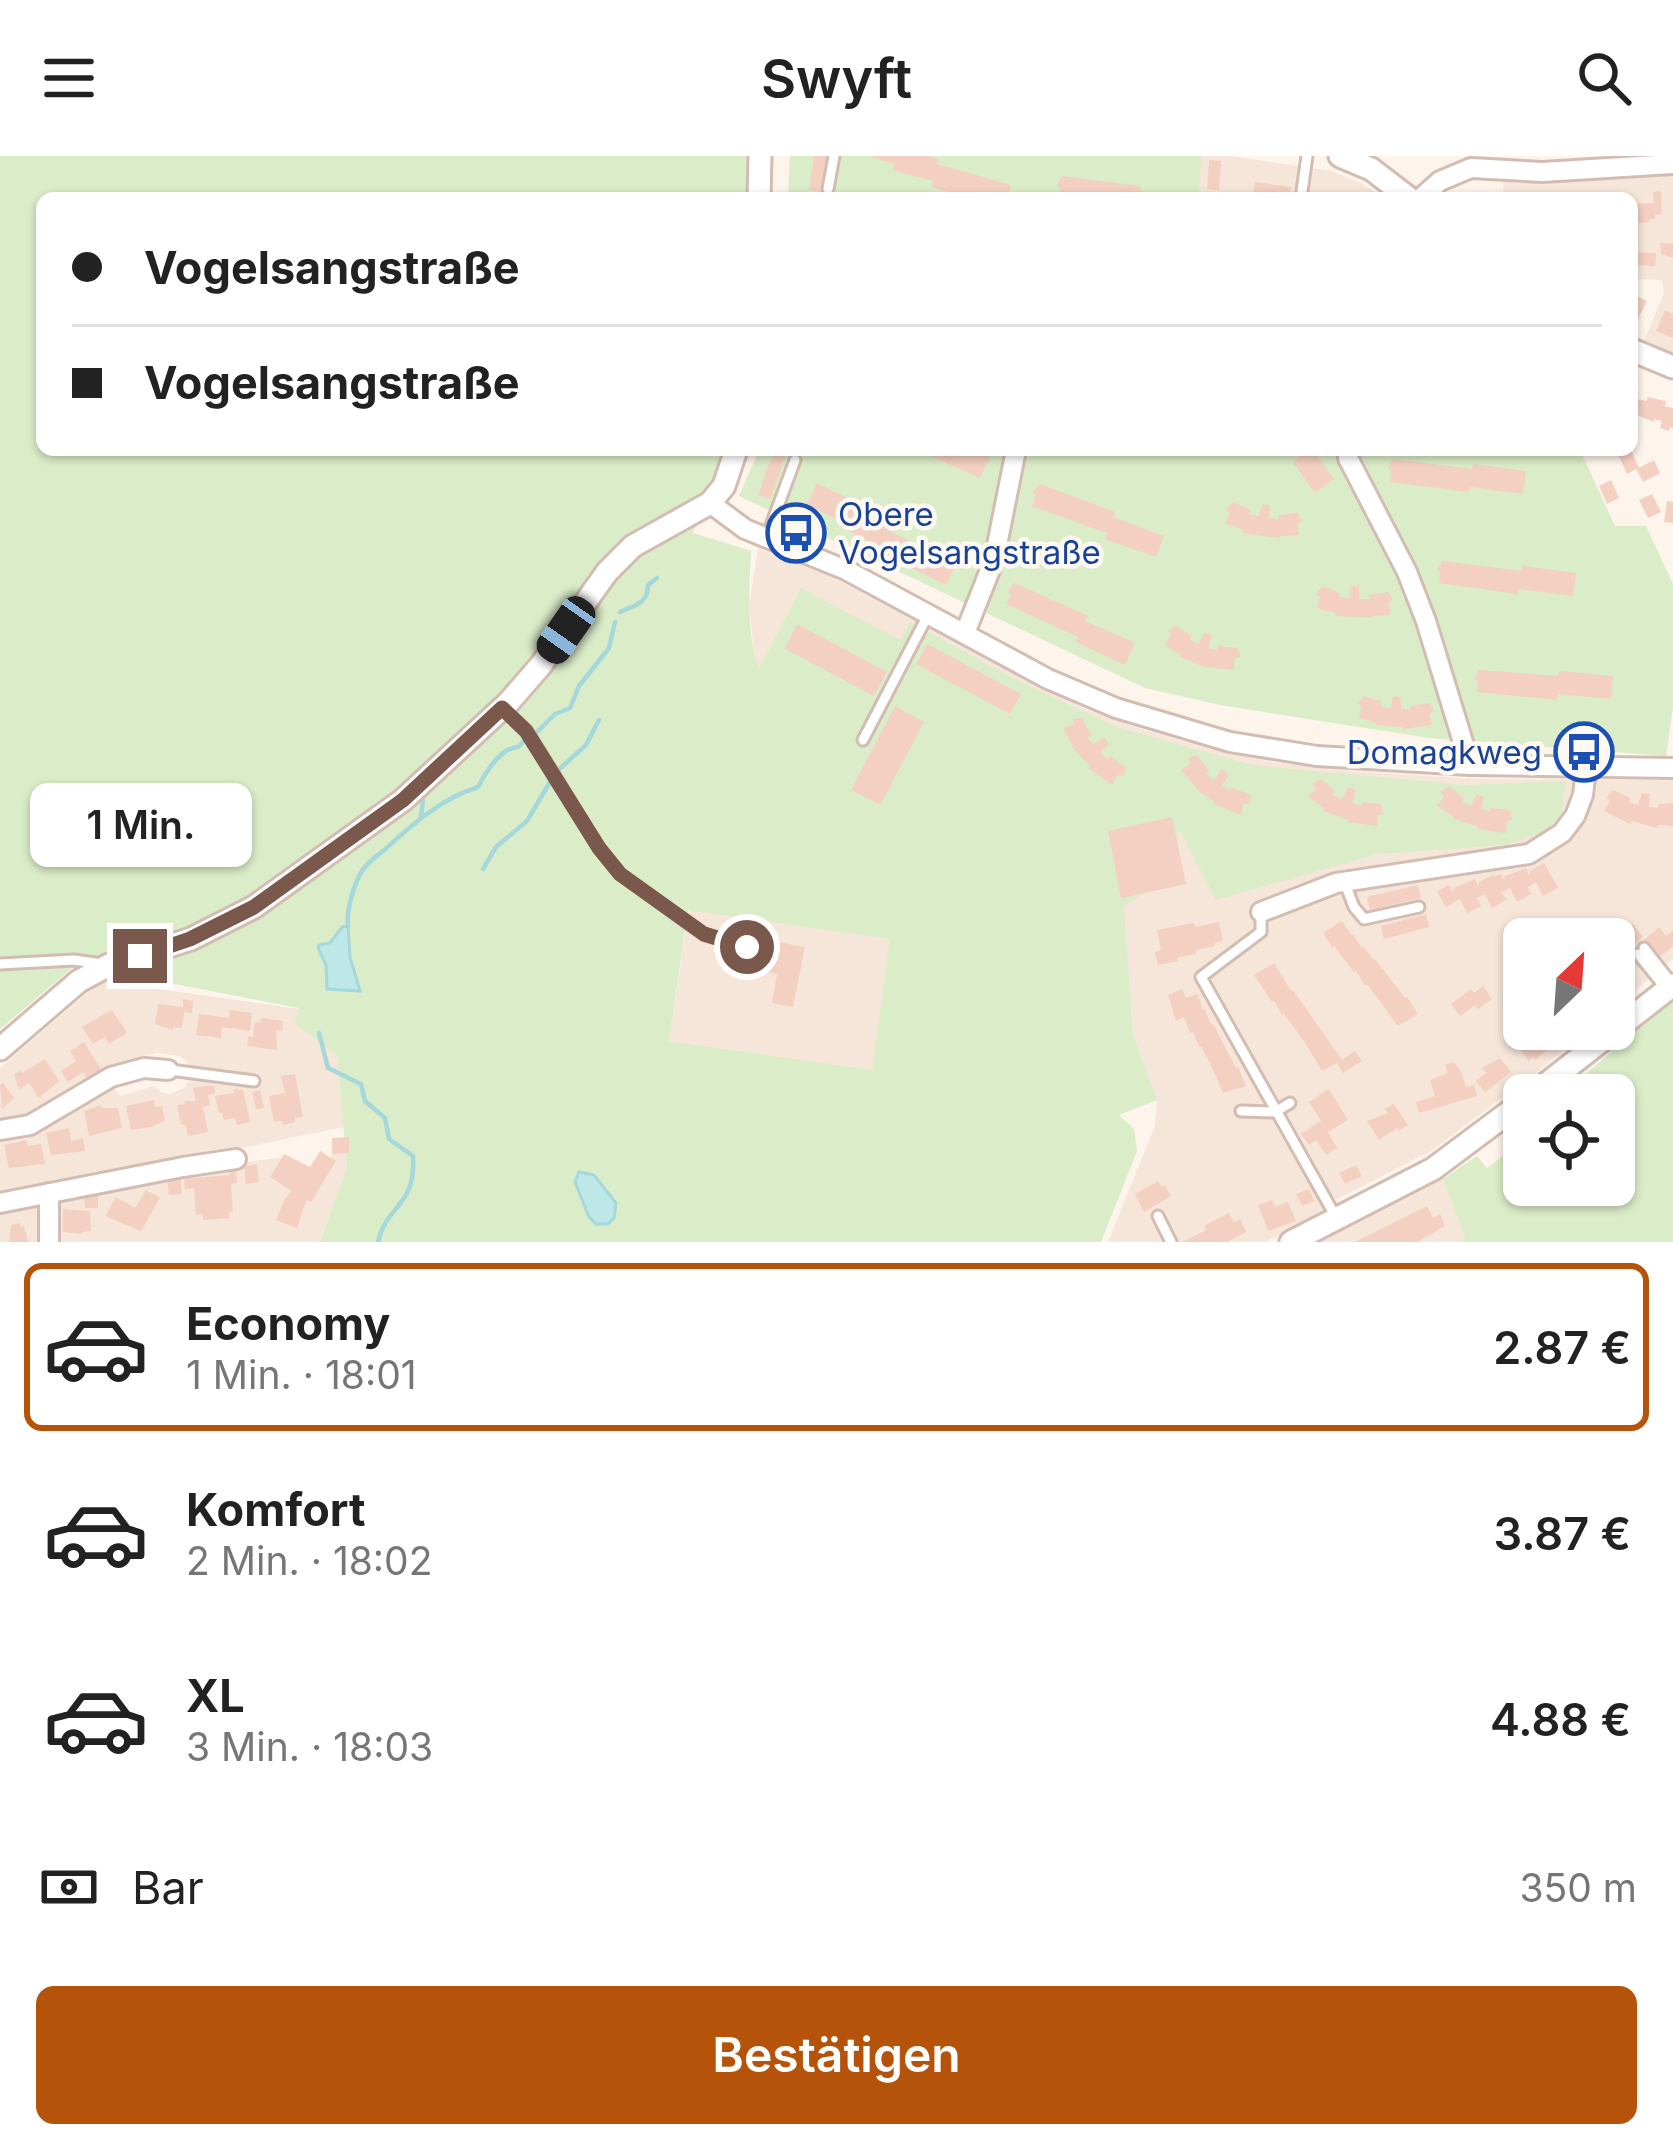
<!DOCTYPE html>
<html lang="de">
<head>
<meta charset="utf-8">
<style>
	:root { --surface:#fff; --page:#f2f2f2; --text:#222; --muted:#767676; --line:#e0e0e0; --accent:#b45309 }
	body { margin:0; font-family:Inter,sans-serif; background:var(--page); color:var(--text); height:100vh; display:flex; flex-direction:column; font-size:45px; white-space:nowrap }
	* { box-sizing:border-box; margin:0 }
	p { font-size:39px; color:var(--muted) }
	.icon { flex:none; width:66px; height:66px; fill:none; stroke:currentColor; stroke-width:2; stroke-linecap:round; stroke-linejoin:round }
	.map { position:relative; height:1086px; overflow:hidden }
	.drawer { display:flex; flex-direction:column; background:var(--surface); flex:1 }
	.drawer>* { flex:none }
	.banner { position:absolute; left:36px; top:36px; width:1602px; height:264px; border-radius:18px; box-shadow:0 3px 9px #0004; display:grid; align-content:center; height:264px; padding:0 36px; background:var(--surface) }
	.needle { width:78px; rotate:25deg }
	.tools { position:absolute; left:1503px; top:762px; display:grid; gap:24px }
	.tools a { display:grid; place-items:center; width:132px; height:132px; border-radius:18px; background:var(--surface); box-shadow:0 3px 9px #0004; font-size:60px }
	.end { position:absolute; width:54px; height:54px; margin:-27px; border:15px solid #7a584c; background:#fff; box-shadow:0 0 0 6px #fff }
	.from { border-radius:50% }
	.bubble { position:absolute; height:84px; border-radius:18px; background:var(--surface); box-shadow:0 3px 9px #0004; font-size:39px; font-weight:600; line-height:84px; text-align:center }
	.car { position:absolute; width:36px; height:72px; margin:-36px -18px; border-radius:15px; box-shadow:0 0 9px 3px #0007; background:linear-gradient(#222 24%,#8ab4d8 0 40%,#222 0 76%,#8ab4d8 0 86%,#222 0) }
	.banner b { display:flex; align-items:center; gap:42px; height:114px; font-size:45px }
	.banner b+b { border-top:3px solid var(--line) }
	.banner i { width:30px; height:30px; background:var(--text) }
	ul { padding:21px 0 0; list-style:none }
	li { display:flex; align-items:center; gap:36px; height:168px; margin:0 24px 18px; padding:0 12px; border:6px solid transparent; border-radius:18px }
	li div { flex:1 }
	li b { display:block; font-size:45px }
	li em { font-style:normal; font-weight:600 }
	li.selected { border-color:var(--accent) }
	li>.icon { width:108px; height:108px; stroke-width:1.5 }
	.pay { display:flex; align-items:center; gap:30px; height:132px; padding:0 36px; font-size:45px }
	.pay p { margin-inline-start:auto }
	.cta { display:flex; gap:24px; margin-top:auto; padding:24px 36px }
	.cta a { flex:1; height:138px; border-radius:18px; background:var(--accent); color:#fff; font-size:48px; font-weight:600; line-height:138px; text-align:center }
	header { display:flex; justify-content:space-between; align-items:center; height:156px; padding:0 36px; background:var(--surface); font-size:54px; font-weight:600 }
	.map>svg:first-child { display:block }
	.residential { fill:#f5e6d9 }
	.green { fill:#dbecc8; fill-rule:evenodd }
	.water { fill:#bee7e8; stroke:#a4d8da; stroke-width:3 }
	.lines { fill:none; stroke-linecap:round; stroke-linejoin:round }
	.stream { stroke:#a4d8da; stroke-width:4.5 }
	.building { fill:#f3d0c2 }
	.service-casing { stroke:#d3bdb2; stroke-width:15 }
	.minor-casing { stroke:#d3bdb2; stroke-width:24 }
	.tertiary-casing { stroke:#d3bdb2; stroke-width:27 }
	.service { stroke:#fff; stroke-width:9 }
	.minor { stroke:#fff; stroke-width:18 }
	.tertiary { stroke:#fff; stroke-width:21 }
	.route { stroke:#7a584c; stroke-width:15 }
	.labels { text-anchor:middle; stroke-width:9; stroke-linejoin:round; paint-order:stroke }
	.transit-label { font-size:33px; fill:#164399; stroke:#fff9f3; text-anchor:start }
</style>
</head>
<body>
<header><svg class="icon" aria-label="menu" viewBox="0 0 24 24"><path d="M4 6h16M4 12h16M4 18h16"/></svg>Swyft<svg class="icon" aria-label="search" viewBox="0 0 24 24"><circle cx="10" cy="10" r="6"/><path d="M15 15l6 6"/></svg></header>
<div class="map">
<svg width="1673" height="1086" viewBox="0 0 1673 1086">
	<rect width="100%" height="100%" fill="#fdf4ec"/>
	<g class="residential">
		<polygon points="1029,0 1231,0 1331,15 1363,28 1384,42 1038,42"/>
		<polygon points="1673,13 1673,197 1644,185 1664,137 1662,124 1632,123 1632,42 1504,42 1503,22 1581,23 1582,21"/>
		<polygon points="758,392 832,421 1085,553 1137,572 1207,592 1270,606 1347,615 1476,623 1673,624 1673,803 1614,852 1614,783 1524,783 1524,873 1589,873 1538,915 1431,995 1332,1046 1322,1045 1322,1053 1317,1060 1265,1086 1108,1086 1155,970 1157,944 1133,877 1124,750 759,514 755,501 749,450"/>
		<polygon points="689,753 891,783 872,915 669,885"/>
		<polygon points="101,825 300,853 296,867 337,900 344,971 0,1041 0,982 46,970 113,929 120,940 154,930 161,936 170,938 184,932 189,925 187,906 180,900 157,897 140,901 110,915 56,950 0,971 0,912"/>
		<polygon points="345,985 347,1011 320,1086 0,1086 0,1053 237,1007 286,1001 320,1022 336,991"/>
		<polygon points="1442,1018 1465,1081 1463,1086 1316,1086 1405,1041"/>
	</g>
	<g class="green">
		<path d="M0,0H751L750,42H42V294H727L693,377L751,395C749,434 746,475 759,513L801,432L900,484L910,466L1025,528L1117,571L1252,609L1465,629L1565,625L1562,658L1544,676L1504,689L1378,698L1216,744L1180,674L1162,725L1124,750L1133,877L1157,944L1119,959L1134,973L1137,995L1101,1086H320L347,1011L337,900L295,867L299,852L118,817L72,812L0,873ZM688,754L890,783L872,914L669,885ZM347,770L350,801L359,835L327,833C325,807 325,785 347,770Z"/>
		<polygon points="790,0 1201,0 1199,42 788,42"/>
		<polygon points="759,294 1580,294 1615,370 1646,370 1673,428 1673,551 1666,600 1429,582 1220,549 1145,532 739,340"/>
		<polygon points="1673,843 1673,1086 1463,1086 1465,1081 1443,1023 1477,1000 1487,1012 1524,984 1524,1029 1614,1029 1614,939 1561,939"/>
	</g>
	<g class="water">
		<polygon points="348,770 350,801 360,835 327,833 326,809 318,792 319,789 330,787 342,771"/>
		<polygon points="579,1016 594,1019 616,1047 614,1062 608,1068 596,1068 589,1061 575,1026"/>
	</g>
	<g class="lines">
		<g class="stream">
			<path d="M620,456C635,449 648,448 648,429L657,422"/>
			<polyline points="536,577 555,558 570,552 579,530 609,492 615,466"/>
			<polyline points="556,616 586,589 599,564"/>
			<polyline points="421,661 423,644"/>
			<polyline points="483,713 496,691 527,665 550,626"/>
			<path d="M348,770C346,754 354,728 362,715C368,706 375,701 383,695C412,669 440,643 478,631C486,616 500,592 518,591L524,585"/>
			<path d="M319,877L328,912L361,928L365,945L385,962L389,983L413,1000C416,1052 387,1047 378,1086"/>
		</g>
	</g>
	<g class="building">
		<polygon points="814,0 827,0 822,36 809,34"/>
		<polygon points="869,0 929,0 939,3 937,8 1011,29 1008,42 970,42 931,31 933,25 892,14 894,8"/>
		<polygon points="1209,4 1221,5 1219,34 1207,33"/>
		<polygon points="1062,20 1141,30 1140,35 1168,39 1168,42 1059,42 1060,31 1057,29"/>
		<polygon points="1255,26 1291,31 1290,42 1253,42"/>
		<polygon points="1661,35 1662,58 1655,59 1655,63 1649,63 1649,66 1632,68 1632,48 1654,47 1653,36"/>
		<polygon points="1660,87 1673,87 1673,102 1661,98"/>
		<polygon points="1632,96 1656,97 1655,110 1632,109"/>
		<polygon points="1632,138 1647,145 1636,167 1632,165"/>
		<polygon points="1665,154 1673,158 1673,182 1656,175"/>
		<polygon points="1647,241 1666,245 1665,250 1673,252 1673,272 1670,271 1669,275 1660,272 1662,265 1654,263 1654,266 1637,259 1636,263 1632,262 1632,242 1647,245"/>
		<polygon points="774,294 788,294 770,343 758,339"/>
		<polygon points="917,294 974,294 990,301 980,322"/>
		<polygon points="1309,294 1313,294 1334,323 1315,337 1293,306"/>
		<polygon points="1616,294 1631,294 1639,312 1654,304 1660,317 1643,326 1636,313 1627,318"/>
		<polygon points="1393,303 1472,313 1473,308 1526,315 1523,338 1470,331 1469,336 1390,326 1391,314 1388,312"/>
		<polygon points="1611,324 1619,342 1607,348 1599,330"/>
		<polygon points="817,327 855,346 852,351 890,369 887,374 956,408 946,429 877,395 879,390 842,372 844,367 807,349"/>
		<polygon points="1040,328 1115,356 1113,361 1164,380 1156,401 1105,383 1107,377 1032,350 1036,339 1033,337"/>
		<polygon points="1652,338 1661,356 1648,362 1639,344"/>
		<polygon points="1667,345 1673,346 1673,367 1664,366"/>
		<polygon points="1233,346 1250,354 1249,358 1259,360 1262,348 1270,349 1269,362 1279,363 1279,359 1298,357 1302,366 1297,368 1299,379 1280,380 1280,382 1242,377 1243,374 1225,367 1230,357 1226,353"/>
		<polygon points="1442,405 1521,415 1522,410 1576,417 1573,440 1519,433 1518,438 1439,427 1440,416 1437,414"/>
		<polygon points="1015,427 1088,460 1085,465 1135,487 1125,509 1076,486 1078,481 1006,448 1011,438 1008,435"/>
		<polygon points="1323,430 1340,437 1339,441 1349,442 1351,430 1359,430 1359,443 1369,443 1369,439 1388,436 1393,444 1388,447 1391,459 1372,460 1372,462 1335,460 1335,457 1317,452 1321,441 1316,438"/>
		<polygon points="797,468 887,516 874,540 785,493"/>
		<polygon points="1176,470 1192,480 1190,484 1198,488 1204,477 1212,479 1208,492 1217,494 1218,490 1238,492 1240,501 1234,503 1234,514 1205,511 1180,501 1181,499 1165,489 1171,479 1168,475"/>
		<polygon points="927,488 1021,538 1010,558 916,508"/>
		<polygon points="1479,514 1559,520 1559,515 1613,520 1611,543 1557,538 1557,544 1477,536 1478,525 1474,523"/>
		<polygon points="1364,540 1382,546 1381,551 1391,552 1393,540 1401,541 1401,553 1411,554 1411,550 1430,547 1434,555 1429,558 1432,569 1403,573 1403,571 1376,569 1377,567 1358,561 1362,551 1358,547"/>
		<polygon points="895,550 924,566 880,649 851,634"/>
		<polygon points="1082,562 1091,579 1087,581 1093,589 1104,581 1109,588 1100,596 1107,603 1110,600 1126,612 1123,620 1117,619 1112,629 1088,612 1090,610 1071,590 1073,589 1063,573 1074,568 1073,563"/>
		<polygon points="1197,599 1209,614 1206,618 1214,624 1222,613 1229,619 1222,629 1230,635 1232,631 1250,639 1249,648 1244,648 1241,659 1214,648 1215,646 1200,636 1181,614 1190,608 1188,602"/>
		<polygon points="1321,623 1335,635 1333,639 1342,643 1348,631 1356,634 1352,647 1361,650 1362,646 1381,648 1383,658 1377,660 1377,670 1347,666 1349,664 1323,655 1324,652 1308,641 1316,633 1312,628"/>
		<polygon points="1449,630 1464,642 1462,646 1471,650 1477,638 1484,641 1481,653 1490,656 1491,652 1510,654 1512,664 1507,665 1506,677 1477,673 1478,671 1452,662 1453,660 1437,650 1444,641 1441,636"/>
		<polygon points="1613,634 1630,642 1629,646 1638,649 1642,637 1650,638 1649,651 1658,652 1658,648 1673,647 1673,670 1658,669 1658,672 1631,665 1630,668 1604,655 1610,645 1606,641"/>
		<polygon points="1172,661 1186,728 1121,742 1108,675"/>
		<polygon points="1544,707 1558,732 1543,740 1536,726 1528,731 1531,738 1517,746 1510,732 1502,736 1506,744 1492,752 1485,738 1477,742 1481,750 1467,757 1460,743 1446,751 1437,735 1449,729 1453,736 1454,732 1475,723 1478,730 1479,726 1493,719 1494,721 1500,718 1504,724 1505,720 1526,712 1529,719 1530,715"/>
		<polygon points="1418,729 1421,742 1370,754 1367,741"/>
		<polygon points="1426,758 1429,771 1384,783 1381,770"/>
		<polygon points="1342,765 1351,779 1353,778 1362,792 1364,791 1373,804 1375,803 1405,842 1407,841 1418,858 1398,870 1367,828 1365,829 1356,815 1354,816 1334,790 1332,791 1323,777"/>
		<polygon points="1219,766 1223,785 1215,787 1215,790 1196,794 1196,798 1177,802 1178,805 1158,809 1155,796 1161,794 1157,774 1194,767 1195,771"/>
		<polygon points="1633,768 1643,781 1626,795 1634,816 1630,819 1625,817 1618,822 1614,818 1614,793 1618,798 1624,794 1615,782"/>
		<polygon points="1659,771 1666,780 1673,775 1673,790 1658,802 1644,784"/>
		<polygon points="760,783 805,791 793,851 772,847 777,818 754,813"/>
		<polygon points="1274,807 1291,835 1293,834 1342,904 1355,895 1362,905 1343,917 1337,907 1322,915 1304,885 1284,858 1282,859 1274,845 1272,846 1254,819"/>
		<polygon points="1483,830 1492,843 1478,853 1475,849 1460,860 1451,848 1471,833 1474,837"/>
		<polygon points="1182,833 1186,842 1197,838 1203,854 1205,853 1211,869 1213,868 1236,912 1238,911 1246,930 1223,937 1209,905 1201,890 1199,891 1193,876 1190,877 1184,861 1176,865 1168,839"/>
		<polygon points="183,843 193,845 192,857 184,856 182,872 173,871 173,874 155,868 158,848 183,851"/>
		<polygon points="112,854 127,877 109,888 105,881 93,888 82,871"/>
		<polygon points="230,854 252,857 250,875 222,871 221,882 196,879 199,858 229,862"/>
		<polygon points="261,862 283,865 282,875 276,874 277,894 247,890 248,880 253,881 255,866 260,867"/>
		<polygon points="1528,873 1574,873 1535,904 1533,901 1529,905 1515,886"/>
		<polygon points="84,886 101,913 87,922 83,916 68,926 61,915 76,905 70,895"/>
		<polygon points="1500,902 1511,916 1485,936 1476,925 1486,917 1482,912"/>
		<polygon points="45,903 59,925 39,942 29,927 19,934 14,918 21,915 22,917"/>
		<polygon points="1453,906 1461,915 1466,931 1474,929 1477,940 1419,957 1416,946 1435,940 1430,924 1448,917 1445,909"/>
		<polygon points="295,918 303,961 295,962 295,966 283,969 282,965 274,966 269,940 285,937 281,920"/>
		<polygon points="3,927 14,942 2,953 0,929"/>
		<polygon points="205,930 214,930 215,937 208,939 210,949 203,951 208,976 188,980 185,968 181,969 177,949 185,948 184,945 196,945 193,932"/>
		<polygon points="233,933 243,934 250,966 237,969 235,962 224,964 222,957 219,957 215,940 234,937"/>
		<polygon points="1329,933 1348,964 1328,976 1337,992 1326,999 1316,984 1309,989 1301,978 1321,965 1309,946"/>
		<polygon points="260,934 264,952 256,953 252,936"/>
		<polygon points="154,944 155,951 162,950 165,965 151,971 131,974 126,950"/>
		<polygon points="1394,948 1408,969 1399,975 1397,972 1379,984 1367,965 1388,957 1385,953"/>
		<polygon points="101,949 102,952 118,952 122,972 89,980 84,955"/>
		<polygon points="69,972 71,985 83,982 85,995 51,999 46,977"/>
		<polygon points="349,981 349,997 332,998 332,982"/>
		<polygon points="27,984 28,990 41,988 45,1008 9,1012 4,989"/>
		<polygon points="320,995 336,1005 311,1046 307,1044 305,1048 297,1072 276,1064 285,1042 292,1035 270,1021 284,998 310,1011"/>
		<polygon points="257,1008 259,1026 246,1028 244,1010"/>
		<polygon points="1356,1009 1362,1020 1345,1028 1339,1017"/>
		<polygon points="230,1015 236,1015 237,1027 231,1028 233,1056 229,1056 230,1062 203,1064 203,1058 196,1059 194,1032 185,1033 184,1019 193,1018 193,1022 230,1019"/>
		<polygon points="180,1018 182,1038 169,1039 167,1019"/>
		<polygon points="1158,1025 1162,1031 1165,1029 1171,1040 1144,1056 1135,1038"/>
		<polygon points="1309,1033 1314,1045 1302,1050 1296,1038"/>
		<polygon points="146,1034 160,1042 141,1075 105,1060 116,1041 135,1052"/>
		<polygon points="98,1035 98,1052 85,1052 84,1038"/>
		<polygon points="1272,1044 1275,1051 1288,1046 1296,1065 1268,1075 1258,1049"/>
		<polygon points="1427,1050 1433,1062 1440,1058 1445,1070 1417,1086 1355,1086"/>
		<polygon points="63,1053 90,1055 91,1075 82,1076 82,1078 63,1076"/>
		<polygon points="1229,1057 1234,1066 1240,1063 1246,1076 1227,1086 1182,1086 1206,1074 1204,1070"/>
		<polygon points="20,1067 21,1071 24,1070 28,1086 9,1086 11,1069"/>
	</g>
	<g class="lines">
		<g class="service-casing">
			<g id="service">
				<polyline points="828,33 834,0"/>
				<polyline points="1301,42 1307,0"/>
				<polyline points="766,383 795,304"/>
				<polyline points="502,552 527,575 599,692 620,718 703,778 747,792"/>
				<polyline points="863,584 928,459"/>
				<polyline points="1344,725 1354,751 1364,763 1419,751"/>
				<polyline points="1261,756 1261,776 1201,821 1337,1063"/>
				<polyline points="1644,792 1673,829"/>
				<polyline points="1638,798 1667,834"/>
				<polyline points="0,808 74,804 102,808"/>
				<polyline points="170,914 254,925"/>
				<polyline points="1241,955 1275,956 1290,947"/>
				<polyline points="1158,1060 1171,1086"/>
			</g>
		</g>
		<g class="minor-casing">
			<g id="minor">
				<polyline points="1421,42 1440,25 1471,12 1542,16 1673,8"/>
				<polyline points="1348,302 1407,416 1426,465 1470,609"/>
				<polyline points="710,347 745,373 846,414 1048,523 1116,552 1230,586 1317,600 1470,609 1673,612"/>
				<polyline points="965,477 994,404 1016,294"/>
				<polyline points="1261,756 1336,727 1529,698 1562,677 1575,660 1583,639 1586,613"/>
				<polyline points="0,974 30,969 111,921 144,912 168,914"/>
				<polyline points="49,1037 49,1086"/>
				<polyline points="0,1047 183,1011 236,1003"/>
			</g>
		</g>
		<g class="tertiary-casing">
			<g id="tertiary">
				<polyline points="1340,0 1371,13 1409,42"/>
				<polyline points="759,42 760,0"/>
				<polyline points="1632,194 1673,211"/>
				<polyline points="0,893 79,825 109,809 191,783 254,751 403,644 508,547 541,509 607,416 633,390 710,347 724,330 736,294"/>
				<polyline points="1532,939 1673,829"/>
				<polyline points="1291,1086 1433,1013 1524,945"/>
			</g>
		</g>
		<use href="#service" class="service"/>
		<use href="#minor" class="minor"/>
		<use href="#tertiary" class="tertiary"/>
	</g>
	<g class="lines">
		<polyline class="route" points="140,800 190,783 254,751 403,644 502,552 526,575 599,692 620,718 704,778 747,791"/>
	</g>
	<defs>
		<g id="bus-ring" transform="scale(3)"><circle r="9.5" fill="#fff9f3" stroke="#1a4fb4" stroke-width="1.5"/><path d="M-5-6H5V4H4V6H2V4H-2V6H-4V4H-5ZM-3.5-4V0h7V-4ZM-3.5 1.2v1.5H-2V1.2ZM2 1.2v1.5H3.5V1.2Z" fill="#1a4fb4"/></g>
	</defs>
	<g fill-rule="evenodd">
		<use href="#bus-ring" x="796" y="377"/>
		<use href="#bus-ring" x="1584" y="596"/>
	</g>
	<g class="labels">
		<g class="transit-label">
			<text x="838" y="370">Obere<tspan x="838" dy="38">Vogelsangstraße</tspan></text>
			<text x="1542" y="608" text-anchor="end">Domagkweg</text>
		</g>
	</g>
</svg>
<div class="tools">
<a><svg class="needle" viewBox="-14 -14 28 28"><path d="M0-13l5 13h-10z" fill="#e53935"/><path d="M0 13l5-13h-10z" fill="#767676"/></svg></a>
<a><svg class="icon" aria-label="locate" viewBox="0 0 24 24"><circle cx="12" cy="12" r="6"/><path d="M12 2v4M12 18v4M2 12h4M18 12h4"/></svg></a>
</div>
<i class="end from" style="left:747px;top:791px"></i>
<i class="end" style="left:140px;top:800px"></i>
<div class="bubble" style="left:30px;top:627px;width:222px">1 Min.</div>
<i class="car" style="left:566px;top:474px;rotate:215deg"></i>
<div class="banner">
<b><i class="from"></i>Vogelsangstraße</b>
<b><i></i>Vogelsangstraße</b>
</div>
</div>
<section class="drawer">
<ul>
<li class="selected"><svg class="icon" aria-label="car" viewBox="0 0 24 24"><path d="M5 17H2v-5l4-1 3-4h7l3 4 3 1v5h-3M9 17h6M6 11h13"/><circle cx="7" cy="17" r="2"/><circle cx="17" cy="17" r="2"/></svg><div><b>Economy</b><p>1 Min. · 18:01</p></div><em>2.87 €</em></li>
<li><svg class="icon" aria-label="car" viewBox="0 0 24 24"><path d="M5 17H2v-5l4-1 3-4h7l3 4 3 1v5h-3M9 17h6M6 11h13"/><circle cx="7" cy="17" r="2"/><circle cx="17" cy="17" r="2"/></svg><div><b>Komfort</b><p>2 Min. · 18:02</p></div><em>3.87 €</em></li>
<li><svg class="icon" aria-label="car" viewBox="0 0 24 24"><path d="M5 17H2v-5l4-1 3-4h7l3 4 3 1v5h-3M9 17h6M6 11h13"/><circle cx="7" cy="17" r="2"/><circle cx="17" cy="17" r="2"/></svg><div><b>XL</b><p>3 Min. · 18:03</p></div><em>4.88 €</em></li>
</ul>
<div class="pay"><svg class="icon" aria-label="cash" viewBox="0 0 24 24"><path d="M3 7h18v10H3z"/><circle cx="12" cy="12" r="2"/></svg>Bar<p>350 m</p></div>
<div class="cta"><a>Bestätigen</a></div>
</section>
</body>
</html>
